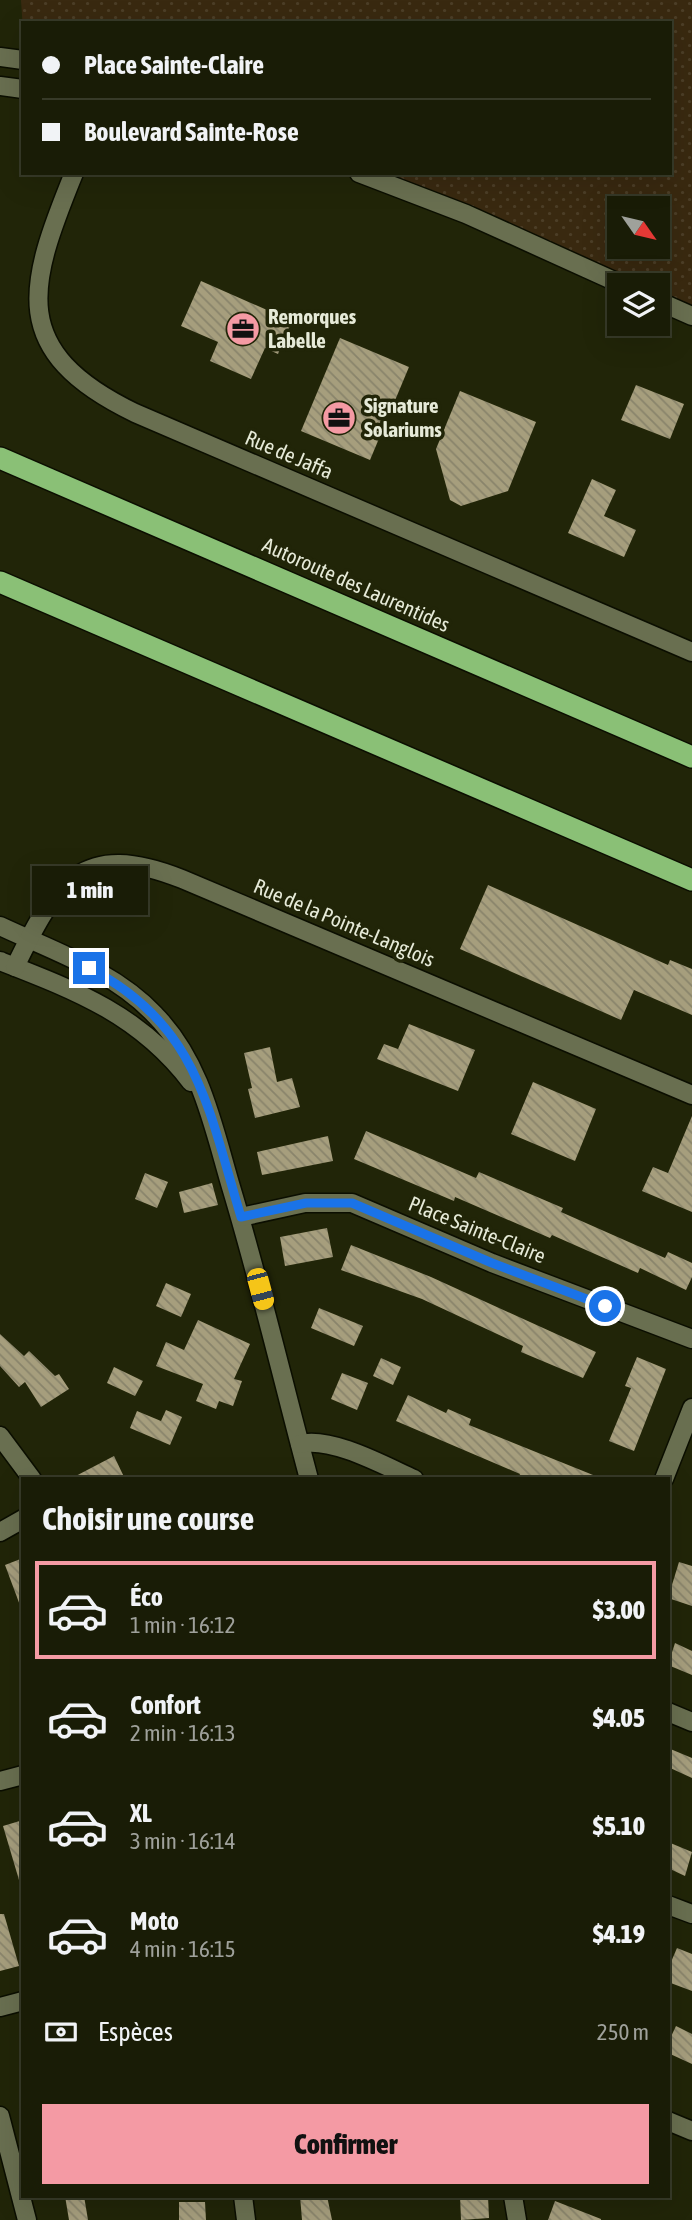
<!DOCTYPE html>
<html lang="fr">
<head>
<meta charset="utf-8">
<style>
	:root { --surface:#191c06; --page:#222510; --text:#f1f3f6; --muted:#9fa19b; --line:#373a28; --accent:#f49aa4 }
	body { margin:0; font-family:"Asap Condensed",sans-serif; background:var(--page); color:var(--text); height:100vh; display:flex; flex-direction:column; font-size:26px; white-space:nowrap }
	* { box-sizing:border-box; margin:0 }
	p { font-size:23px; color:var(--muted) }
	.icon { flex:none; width:38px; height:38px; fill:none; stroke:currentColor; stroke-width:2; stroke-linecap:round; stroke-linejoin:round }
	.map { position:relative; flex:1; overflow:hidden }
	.sheet { position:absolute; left:21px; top:1477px; width:649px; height:721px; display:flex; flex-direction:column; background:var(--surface); border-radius:0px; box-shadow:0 7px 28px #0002,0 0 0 2px var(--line) }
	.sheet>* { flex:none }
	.banner { position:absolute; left:21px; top:21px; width:651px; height:154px; border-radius:0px; box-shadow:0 7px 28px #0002,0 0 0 2px var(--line); display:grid; align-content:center; height:154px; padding:0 21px; background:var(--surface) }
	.needle { width:46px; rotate:124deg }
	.fabs { position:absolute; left:607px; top:196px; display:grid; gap:14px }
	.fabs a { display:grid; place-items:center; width:63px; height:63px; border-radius:0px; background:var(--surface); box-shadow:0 7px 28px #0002,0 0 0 2px var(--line); font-size:35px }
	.end { position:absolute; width:32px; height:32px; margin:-16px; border:9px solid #1a73e8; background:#fff; box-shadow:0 0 0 4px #fff }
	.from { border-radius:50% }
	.bubble { position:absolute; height:49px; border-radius:0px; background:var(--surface); box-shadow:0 7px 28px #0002,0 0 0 2px var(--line); font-size:23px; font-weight:800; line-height:49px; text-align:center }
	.car { position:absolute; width:21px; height:42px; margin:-21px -10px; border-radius:9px; box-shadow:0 0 5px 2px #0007; background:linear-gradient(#f5c518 24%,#345 0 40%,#f5c518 0 76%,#345 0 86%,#f5c518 0) }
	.banner b { display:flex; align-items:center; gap:24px; height:66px; font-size:26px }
	.banner b+b { border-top:2px solid var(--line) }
	.banner i { width:18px; height:18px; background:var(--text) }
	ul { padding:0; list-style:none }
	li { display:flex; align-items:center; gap:21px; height:98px; margin:0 14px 10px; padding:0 7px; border:4px solid transparent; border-radius:0px }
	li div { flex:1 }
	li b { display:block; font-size:26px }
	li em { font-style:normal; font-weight:800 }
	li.selected { border-color:var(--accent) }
	li>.icon { width:63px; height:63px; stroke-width:1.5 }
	h2 { padding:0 21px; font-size:32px; line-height:84px }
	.pay { display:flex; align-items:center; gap:18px; height:77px; padding:0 21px; font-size:26px }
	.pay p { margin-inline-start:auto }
	.button { display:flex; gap:14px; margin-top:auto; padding:14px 21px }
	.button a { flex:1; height:80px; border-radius:0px; background:var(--accent); color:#111; font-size:28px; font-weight:800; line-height:80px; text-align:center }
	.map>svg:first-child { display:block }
	.grass { fill:url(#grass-dots); fill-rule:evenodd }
	.building { fill:url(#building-back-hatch) }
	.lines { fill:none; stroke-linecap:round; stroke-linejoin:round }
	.minor-casing { stroke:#0b0e00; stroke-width:21 }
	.highway-casing { stroke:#0b0e00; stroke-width:24 }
	.minor { stroke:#696f50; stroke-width:18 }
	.highway { stroke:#8ac076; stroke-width:21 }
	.route { stroke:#1a73e8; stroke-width:9 }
	.labels { text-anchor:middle; stroke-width:7; stroke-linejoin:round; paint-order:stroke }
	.poi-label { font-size:21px; font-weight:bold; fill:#e6ead8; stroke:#212508; text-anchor:start }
	.street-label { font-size:21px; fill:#e6ead8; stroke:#212508 }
</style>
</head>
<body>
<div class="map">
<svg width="692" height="2220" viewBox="0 0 692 2220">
	<defs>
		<pattern id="grass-dots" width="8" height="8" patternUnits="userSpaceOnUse" patternTransform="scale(1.75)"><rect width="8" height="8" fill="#392910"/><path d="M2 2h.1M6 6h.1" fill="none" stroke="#4c3e27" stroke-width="1.8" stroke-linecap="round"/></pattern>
		<pattern id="building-back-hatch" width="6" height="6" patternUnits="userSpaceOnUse" patternTransform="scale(1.75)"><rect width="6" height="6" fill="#a69e7d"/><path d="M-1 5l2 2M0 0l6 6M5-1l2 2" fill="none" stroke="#89846b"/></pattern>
	</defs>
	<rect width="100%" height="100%" fill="#212508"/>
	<path class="grass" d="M21,0H692V307L658,293V285H639L369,173H670V23H23V30ZM620,208H658V247H620Z"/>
	<g class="building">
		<polygon points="201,281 292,321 278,354 265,348 251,379 210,361 218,342 181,326"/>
		<polygon points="340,338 409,367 370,460 301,431"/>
		<polygon points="636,385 684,404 670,439 621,420"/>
		<polygon points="460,391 536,422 508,491 461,506 450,500 436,449"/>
		<polygon points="592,479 616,490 604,516 636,530 624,557 568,533"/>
		<polygon points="488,885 668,965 670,960 692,969 692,1015 634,990 621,1020 460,949"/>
		<polygon points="409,1024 475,1050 458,1091 377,1059 384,1044 398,1049"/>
		<polygon points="270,1047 277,1082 292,1078 300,1107 255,1118 248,1089 252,1088 244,1053"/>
		<polygon points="533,1082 596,1109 575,1161 511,1134"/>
		<polygon points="692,1116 692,1212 642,1191 653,1167 668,1173"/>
		<polygon points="366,1131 476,1178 479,1172 563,1208 561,1212 665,1258 668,1252 692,1263 692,1277 686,1290 640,1268 638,1273 552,1235 550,1238 455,1197 454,1201 354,1159"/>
		<polygon points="328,1136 333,1161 262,1175 257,1152"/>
		<polygon points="145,1173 168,1182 157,1208 135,1199"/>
		<polygon points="212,1183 218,1205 184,1213 179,1192"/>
		<polygon points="327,1228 333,1257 285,1266 280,1237"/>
		<polygon points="351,1245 431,1277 596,1352 583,1378 521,1352 523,1346 422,1299 341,1270"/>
		<polygon points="166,1283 191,1294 181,1317 156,1306"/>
		<polygon points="319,1308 363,1326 354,1346 311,1328"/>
		<polygon points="198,1320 250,1344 234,1379 242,1381 233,1406 219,1401 216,1409 196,1401 203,1384 156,1366 166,1342 184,1350"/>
		<polygon points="0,1334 24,1356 29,1351 55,1376 59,1374 69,1389 41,1407 25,1382 19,1387 0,1366"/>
		<polygon points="637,1357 666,1369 634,1451 609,1441 631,1388 625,1386"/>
		<polygon points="381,1358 401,1367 393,1385 373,1376"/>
		<polygon points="114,1367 143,1381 135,1396 107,1383"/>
		<polygon points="342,1373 368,1383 357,1410 331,1399"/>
		<polygon points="408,1395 446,1413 448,1409 471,1419 469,1425 603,1479 518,1479 520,1474 396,1421"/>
		<polygon points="166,1410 182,1417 170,1445 130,1428 137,1411 161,1421"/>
		<polygon points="114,1456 125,1479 70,1479"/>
		<polygon points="23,1558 23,1608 21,1608 5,1565"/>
		<polygon points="679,1562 692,1566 692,1606 668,1598"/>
		<polygon points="675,1643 692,1651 692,1675 668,1665"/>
		<polygon points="668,1748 692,1758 692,1778 668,1767"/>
		<polygon points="23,1820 23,1880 19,1880 3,1826"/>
		<polygon points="668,1842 692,1852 685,1876 668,1868"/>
		<polygon points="0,1914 4,1914 19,1966 0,1971"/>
		<polygon points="677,1948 692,1954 692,1991 668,1982 668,1969"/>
		<polygon points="676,2026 692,2034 692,2064 668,2053 668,2043"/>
		<polygon points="65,2196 84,2196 88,2220 69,2220"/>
		<polygon points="300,2196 327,2196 332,2220 302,2220"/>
		<polygon points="460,2196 488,2196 489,2218 461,2220"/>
		<polygon points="555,2201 601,2219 601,2220 548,2220"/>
		<polygon points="179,2202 205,2202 206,2220 179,2220"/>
	</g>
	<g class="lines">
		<g class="minor-casing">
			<g id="minor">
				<polyline points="0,57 23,60"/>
				<polyline points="0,86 23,89"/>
				<path d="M74,173C28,286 7,351 135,413L692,652"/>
				<polyline points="359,173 466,214 623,285"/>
				<polyline points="658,301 692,316"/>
				<path d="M0,926C53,951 114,971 155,1015C201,1062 213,1126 231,1187C260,1283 283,1382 309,1479"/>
				<path d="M0,961C77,991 140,1015 191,1082"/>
				<path d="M15,967C56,882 82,839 182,879L692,1095"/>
				<polyline points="241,1217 305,1203 352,1203 492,1263 692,1339"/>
				<polyline points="0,1436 32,1479"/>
				<path d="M300,1444C331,1436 385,1466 414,1479"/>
				<polyline points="664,1479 692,1408"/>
				<polyline points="0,1532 23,1519"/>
				<polyline points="668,1712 692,1722"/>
				<polyline points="0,1781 23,1775"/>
				<polyline points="668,1905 692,1914"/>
				<polyline points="0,2007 23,2001"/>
				<polyline points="0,2116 27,2220"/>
				<polyline points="668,2121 692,2131"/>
				<polyline points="243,2196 246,2220"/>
				<polyline points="513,2196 517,2220"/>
			</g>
		</g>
		<g class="highway-casing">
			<g id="highway">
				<polyline points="0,458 692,757"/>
				<polyline points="0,582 692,880"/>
			</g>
		</g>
		<use href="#minor" class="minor"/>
		<use href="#highway" class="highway"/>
	</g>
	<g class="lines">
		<path class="route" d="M89,968C199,1025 208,1109 241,1217L306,1203H352L492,1263L605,1306"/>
	</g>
	<defs>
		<g id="office-disc" transform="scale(1.75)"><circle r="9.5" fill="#f49aa4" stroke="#212508"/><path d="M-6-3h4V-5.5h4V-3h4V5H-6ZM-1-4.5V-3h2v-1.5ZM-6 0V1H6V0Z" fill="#111"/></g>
	</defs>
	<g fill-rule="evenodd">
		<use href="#office-disc" x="243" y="329"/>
		<use href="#office-disc" x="339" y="418"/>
	</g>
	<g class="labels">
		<g class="poi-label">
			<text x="268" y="324">Remorques<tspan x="268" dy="24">Labelle</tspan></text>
			<text x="364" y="413">Signature<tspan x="364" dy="24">Solariums</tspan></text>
		</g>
		<g class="street-label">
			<text transform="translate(289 455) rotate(23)" y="7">Rue de Jaffa</text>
			<text transform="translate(356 585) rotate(24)" y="7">Autoroute des Laurentides</text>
			<text transform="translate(344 923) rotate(23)" y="7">Rue de la Pointe-Langlois</text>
			<text transform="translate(477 1230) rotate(22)" y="7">Place Sainte-Claire</text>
		</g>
	</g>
</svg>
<div class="fabs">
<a><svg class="needle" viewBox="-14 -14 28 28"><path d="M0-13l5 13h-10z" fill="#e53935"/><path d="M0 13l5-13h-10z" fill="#9fa19b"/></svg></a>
<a><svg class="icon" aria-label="layers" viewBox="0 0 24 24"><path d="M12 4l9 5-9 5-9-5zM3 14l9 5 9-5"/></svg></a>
</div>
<i class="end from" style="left:605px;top:1306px"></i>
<i class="end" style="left:89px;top:968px"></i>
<div class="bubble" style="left:32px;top:866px;width:116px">1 min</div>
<i class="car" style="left:260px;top:1289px;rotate:165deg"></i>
<div class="banner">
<b><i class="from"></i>Place Sainte-Claire</b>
<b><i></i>Boulevard Sainte-Rose</b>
</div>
<section class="sheet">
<h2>Choisir une course</h2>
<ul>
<li class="selected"><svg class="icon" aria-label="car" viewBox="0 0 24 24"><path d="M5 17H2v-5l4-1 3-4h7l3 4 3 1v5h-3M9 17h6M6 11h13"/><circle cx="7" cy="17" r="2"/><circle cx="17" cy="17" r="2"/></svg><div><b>Éco</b><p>1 min · 16:12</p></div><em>$3.00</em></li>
<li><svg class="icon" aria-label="car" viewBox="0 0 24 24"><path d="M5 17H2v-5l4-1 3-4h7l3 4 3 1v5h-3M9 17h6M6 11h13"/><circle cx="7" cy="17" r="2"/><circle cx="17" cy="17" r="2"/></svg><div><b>Confort</b><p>2 min · 16:13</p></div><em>$4.05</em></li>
<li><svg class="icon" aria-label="car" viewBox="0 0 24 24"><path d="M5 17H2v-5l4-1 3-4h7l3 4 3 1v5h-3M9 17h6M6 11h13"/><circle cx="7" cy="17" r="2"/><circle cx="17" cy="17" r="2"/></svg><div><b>XL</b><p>3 min · 16:14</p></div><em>$5.10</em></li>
<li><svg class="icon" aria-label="car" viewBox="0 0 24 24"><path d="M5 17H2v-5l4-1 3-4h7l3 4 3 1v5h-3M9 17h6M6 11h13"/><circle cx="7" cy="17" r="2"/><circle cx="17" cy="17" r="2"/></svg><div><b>Moto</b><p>4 min · 16:15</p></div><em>$4.19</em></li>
</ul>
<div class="pay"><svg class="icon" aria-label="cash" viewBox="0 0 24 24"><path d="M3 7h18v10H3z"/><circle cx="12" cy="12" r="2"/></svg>Espèces<p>250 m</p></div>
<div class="button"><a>Confirmer</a></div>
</section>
</div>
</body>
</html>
